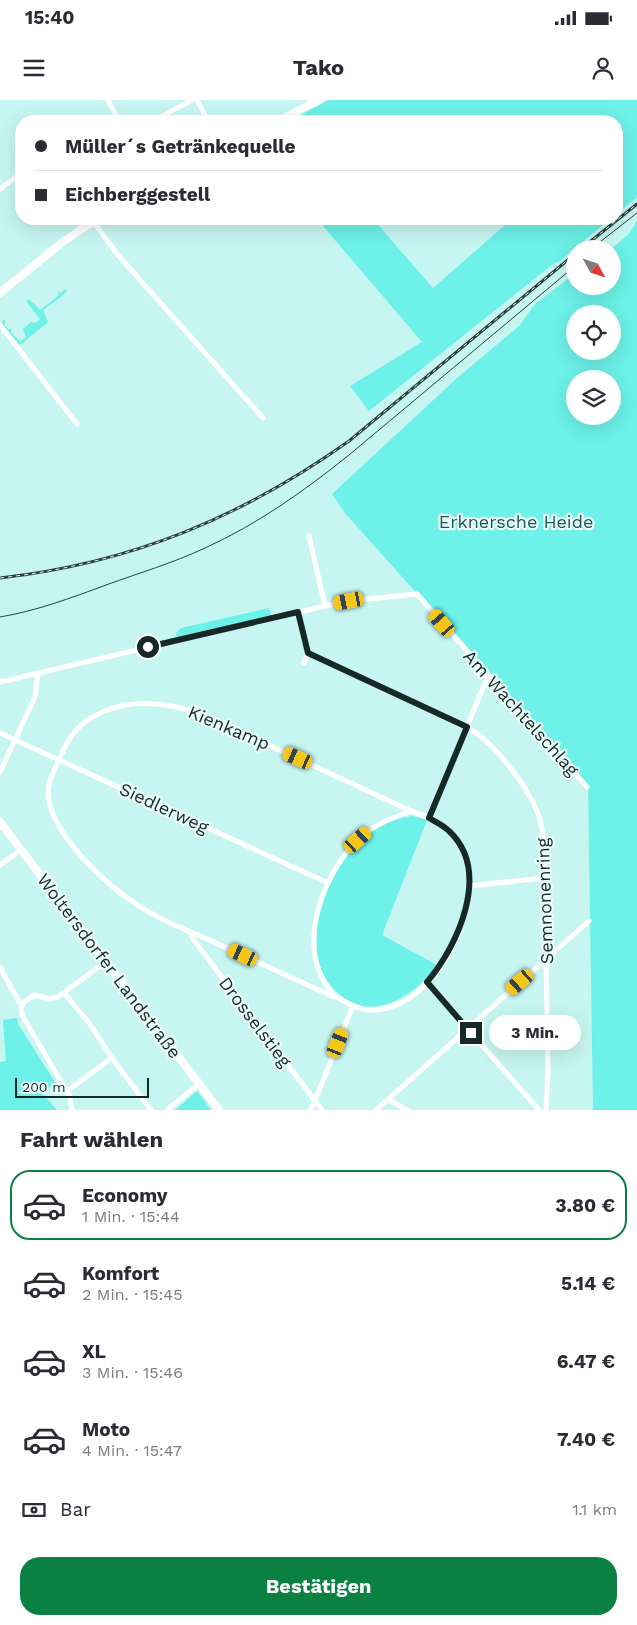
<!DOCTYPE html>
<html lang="de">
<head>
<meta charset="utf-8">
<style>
	:root { --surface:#fff; --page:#f2f2f3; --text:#2b2b33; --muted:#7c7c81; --line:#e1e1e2; --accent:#0b8043 }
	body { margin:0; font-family:"Work Sans",sans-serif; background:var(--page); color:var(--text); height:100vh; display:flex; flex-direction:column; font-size:19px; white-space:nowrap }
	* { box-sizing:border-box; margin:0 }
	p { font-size:16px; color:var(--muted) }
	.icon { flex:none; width:28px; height:28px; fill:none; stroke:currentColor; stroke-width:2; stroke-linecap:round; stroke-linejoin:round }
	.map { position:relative; height:1010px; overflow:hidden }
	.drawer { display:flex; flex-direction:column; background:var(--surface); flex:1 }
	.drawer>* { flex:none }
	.banner { position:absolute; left:15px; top:15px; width:608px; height:110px; border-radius:20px; box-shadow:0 5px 20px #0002; display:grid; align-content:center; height:110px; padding:0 20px; background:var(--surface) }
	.needle { width:32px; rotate:130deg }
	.controls { position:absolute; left:566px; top:140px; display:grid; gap:10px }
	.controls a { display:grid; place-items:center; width:55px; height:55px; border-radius:50%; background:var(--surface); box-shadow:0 5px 20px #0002; font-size:25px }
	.scale { position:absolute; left:15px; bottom:12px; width:134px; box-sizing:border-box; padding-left:5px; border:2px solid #162927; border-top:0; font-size:14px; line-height:18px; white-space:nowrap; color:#162927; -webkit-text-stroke:4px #eafdfb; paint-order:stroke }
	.end { position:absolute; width:22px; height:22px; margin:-11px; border:6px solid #162927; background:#fff; box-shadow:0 0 0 2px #fff }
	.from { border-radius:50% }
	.bubble { position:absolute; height:35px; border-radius:18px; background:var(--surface); box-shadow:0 5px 20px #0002; font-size:16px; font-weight:700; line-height:35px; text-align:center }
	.car { position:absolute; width:15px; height:30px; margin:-15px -8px; border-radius:6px; box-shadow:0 0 4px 1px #0007; background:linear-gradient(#f5c518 24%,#345 0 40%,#f5c518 0 76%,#345 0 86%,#f5c518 0) }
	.banner b { display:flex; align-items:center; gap:18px; height:48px; font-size:19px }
	.banner b+b { border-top:1px solid var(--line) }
	.banner i { width:12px; height:12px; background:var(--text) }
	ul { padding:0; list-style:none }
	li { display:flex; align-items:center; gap:15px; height:70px; margin:0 10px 8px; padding:0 10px; border:2px solid transparent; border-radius:20px }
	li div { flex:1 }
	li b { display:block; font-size:19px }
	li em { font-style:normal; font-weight:700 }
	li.current { border-color:var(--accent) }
	li>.icon { width:45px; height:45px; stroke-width:1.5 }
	h2 { padding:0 20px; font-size:22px; line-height:60px }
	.pay { display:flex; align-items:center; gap:12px; height:55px; padding:0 20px; font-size:19px }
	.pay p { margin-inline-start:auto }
	.primary-button { display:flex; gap:10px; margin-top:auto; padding:10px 20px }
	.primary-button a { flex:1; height:58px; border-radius:20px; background:var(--accent); color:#fff; font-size:20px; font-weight:700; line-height:58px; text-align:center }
	.status { display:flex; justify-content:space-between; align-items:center; height:35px; padding:0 25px; background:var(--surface); direction:ltr }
	.status svg { height:14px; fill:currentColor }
	header { display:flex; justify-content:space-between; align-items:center; height:65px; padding:0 20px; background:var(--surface); font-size:22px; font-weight:700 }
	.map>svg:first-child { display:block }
	.green { fill:#6df1e8; fill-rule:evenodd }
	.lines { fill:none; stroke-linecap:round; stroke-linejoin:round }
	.minor { stroke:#fff; stroke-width:5 }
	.secondary { stroke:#fff; stroke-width:8 }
	.tram { stroke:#2b423f; stroke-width:1 }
	.rail-casing { stroke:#2b423f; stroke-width:3 }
	.rail { stroke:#eafdfb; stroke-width:1; stroke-dasharray:4; stroke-linecap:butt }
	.route { stroke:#162927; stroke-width:6 }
	.labels { text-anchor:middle; stroke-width:4.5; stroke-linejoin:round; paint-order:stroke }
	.park-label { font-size:18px; fill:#1b5854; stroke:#eafdfb }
	.street-label { font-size:18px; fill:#162927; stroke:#eafdfb }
</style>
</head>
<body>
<div class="status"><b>15:40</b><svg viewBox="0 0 49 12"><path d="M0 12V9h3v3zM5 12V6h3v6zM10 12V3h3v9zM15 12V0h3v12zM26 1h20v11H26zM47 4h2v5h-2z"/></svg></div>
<header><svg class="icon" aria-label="menu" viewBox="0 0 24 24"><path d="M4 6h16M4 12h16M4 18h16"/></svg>Tako<svg class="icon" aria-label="person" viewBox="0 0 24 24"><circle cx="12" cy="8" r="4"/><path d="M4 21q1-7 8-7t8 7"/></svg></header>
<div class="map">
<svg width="637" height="1010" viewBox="0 0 637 1010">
	<rect width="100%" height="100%" fill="#c7f6f2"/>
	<g class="green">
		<polygon points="329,0 637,0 637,98 616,114 616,21 289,21"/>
		<polygon points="317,119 373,119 433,188 512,119 610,119 560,161 553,164 369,311 350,286 422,242"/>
		<path d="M637,121V1010H593L588,685L345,413L332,394L456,279L519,226L535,204L573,175L575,174V186H612V149H611L629,134ZM575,214H612V251H575ZM575,279H612V316H575Z"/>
		<polygon points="66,189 67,191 61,197 43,210 48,222 20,245 2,224 3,219 6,222 4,224 9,230 11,228 11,232 20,242 26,237 23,229 31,222 36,223 40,219 26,201 29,199 27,197 40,210 59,195 57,192 61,193"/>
		<polygon points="269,508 271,516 177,538 176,533 181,528"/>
		<path d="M413,716L427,720L382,835L437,865C416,895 374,923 340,895C330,886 323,877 319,864C304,805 351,722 413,716Z"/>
		<polygon points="17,918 18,924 55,982 43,994 57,1010 0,1010 0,962 6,961 3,920"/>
		<polygon points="197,991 211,1010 175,1010"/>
	</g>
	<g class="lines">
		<g class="minor">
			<polyline points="108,0 119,21"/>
			<polyline points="197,0 208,21"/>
			<polyline points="153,21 192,0"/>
			<polyline points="0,89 21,73"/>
			<polyline points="93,121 117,154 263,318"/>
			<polyline points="0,225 77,324"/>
			<polyline points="309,436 325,506"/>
			<path d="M298,512L308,553L475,632C498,649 528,686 538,714C542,724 543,734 544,744L548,972L546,1010"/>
			<polyline points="304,563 308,553"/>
			<polyline points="0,582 325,506 349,501 417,494 587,687"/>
			<polyline points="0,633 328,783"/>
			<polyline points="0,672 35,597 38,573"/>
			<path d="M411,711C430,717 450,727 460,745C490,799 439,908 373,910C360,910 349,904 338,898C331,895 328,888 324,881C299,837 325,773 358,739C373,725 392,718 411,711Z"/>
			<polyline points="429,718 488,576"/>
			<polyline points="0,765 21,750"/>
			<polyline points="468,786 545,778"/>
			<polyline points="190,832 193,839 322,1010"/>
			<polyline points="0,867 19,902 22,904"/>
			<polyline points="427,883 539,1010"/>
			<polyline points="64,893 90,924 112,958 151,1010"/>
			<path d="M334,897C292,878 249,858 207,839C184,829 160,820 139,806C106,785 48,732 48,691C48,682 53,674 56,666C64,649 70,633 85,622C122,596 164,601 204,615L411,711"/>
			<polyline points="67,991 112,958"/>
			<polyline points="389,1000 407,1010"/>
			<polyline points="72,1010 70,997 22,915 21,907 25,901 35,895 50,899 58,897 105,862"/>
			<polyline points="167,1010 199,984"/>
			<polyline points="311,1010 353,906"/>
			<polyline points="376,1010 589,821"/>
		</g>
		<g class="secondary">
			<polyline points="278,21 319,0"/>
			<polyline points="0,193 64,141 97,119"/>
			<polyline points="0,722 219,1010"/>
		</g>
		<g class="tram">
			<polyline points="591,149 637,113"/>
			<path d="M0,517C36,511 71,498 106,485C139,473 173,463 205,448C258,424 304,391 349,355L575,166"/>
		</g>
		<g class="rail-casing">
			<g id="rail">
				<polyline points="581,149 637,104"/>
				<path d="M0,478C132,463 242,417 349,341L575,154"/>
			</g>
		</g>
		<use href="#rail" class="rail"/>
	</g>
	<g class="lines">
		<path class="route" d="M148,547L298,512L308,553L467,627L429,718C436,722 443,725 449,731C492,771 458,846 427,882L471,933"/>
	</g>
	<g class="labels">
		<g class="park-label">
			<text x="516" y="428">Erknersche Heide</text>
		</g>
		<g class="street-label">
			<text transform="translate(521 613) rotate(48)" y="6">Am Wachtelschlag</text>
			<text transform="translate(229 628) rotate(23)" y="6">Kienkamp</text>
			<text transform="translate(164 708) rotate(25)" y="6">Siedlerweg</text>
			<text transform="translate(545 801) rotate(-92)" y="6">Semnonenring</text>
			<text transform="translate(109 866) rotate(53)" y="6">Woltersdorfer Landstraße</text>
			<text transform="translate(255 922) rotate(53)" y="6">Drosselstieg</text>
		</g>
	</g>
</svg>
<div class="controls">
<a><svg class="needle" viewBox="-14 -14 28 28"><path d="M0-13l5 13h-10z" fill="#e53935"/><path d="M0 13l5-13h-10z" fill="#7c7c81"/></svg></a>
<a><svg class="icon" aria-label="locate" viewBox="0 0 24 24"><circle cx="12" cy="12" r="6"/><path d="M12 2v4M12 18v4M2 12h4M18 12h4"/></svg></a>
<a><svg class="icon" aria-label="layers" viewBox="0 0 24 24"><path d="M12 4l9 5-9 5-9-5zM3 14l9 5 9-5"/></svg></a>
</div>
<div class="scale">200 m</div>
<i class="end from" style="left:148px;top:547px"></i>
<i class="end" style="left:471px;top:933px"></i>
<div class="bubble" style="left:489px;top:915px;width:92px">3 Min.</div>
<i class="car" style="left:349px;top:501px;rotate:259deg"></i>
<i class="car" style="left:442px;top:523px;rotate:319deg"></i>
<i class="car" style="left:298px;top:658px;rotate:294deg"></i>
<i class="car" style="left:358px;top:740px;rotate:48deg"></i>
<i class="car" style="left:243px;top:855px;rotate:295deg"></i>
<i class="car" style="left:520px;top:882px;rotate:229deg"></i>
<i class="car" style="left:338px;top:943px;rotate:22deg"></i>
<div class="banner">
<b><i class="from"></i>Müller´s Getränkequelle</b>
<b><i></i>Eichberggestell</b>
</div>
</div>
<section class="drawer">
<h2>Fahrt wählen</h2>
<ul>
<li class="current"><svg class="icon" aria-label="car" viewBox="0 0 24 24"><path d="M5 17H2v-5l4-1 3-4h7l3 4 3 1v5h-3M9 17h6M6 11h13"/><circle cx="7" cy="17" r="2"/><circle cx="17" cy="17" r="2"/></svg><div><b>Economy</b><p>1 Min. · 15:44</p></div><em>3.80 €</em></li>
<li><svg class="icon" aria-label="car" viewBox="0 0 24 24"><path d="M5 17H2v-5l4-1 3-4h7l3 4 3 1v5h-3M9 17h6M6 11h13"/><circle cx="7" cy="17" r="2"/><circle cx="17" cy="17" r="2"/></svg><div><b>Komfort</b><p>2 Min. · 15:45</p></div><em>5.14 €</em></li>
<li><svg class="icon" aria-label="car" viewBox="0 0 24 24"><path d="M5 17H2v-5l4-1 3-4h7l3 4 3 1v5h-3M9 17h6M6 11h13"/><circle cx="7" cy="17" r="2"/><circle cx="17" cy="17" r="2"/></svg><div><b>XL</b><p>3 Min. · 15:46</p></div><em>6.47 €</em></li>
<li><svg class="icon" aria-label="car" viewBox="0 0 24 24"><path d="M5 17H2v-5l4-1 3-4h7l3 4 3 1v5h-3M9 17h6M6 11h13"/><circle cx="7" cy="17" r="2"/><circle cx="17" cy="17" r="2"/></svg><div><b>Moto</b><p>4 Min. · 15:47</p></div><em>7.40 €</em></li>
</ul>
<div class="pay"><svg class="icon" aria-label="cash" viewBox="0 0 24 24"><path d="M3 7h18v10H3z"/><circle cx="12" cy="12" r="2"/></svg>Bar<p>1.1 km</p></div>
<div class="primary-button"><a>Bestätigen</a></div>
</section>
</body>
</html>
